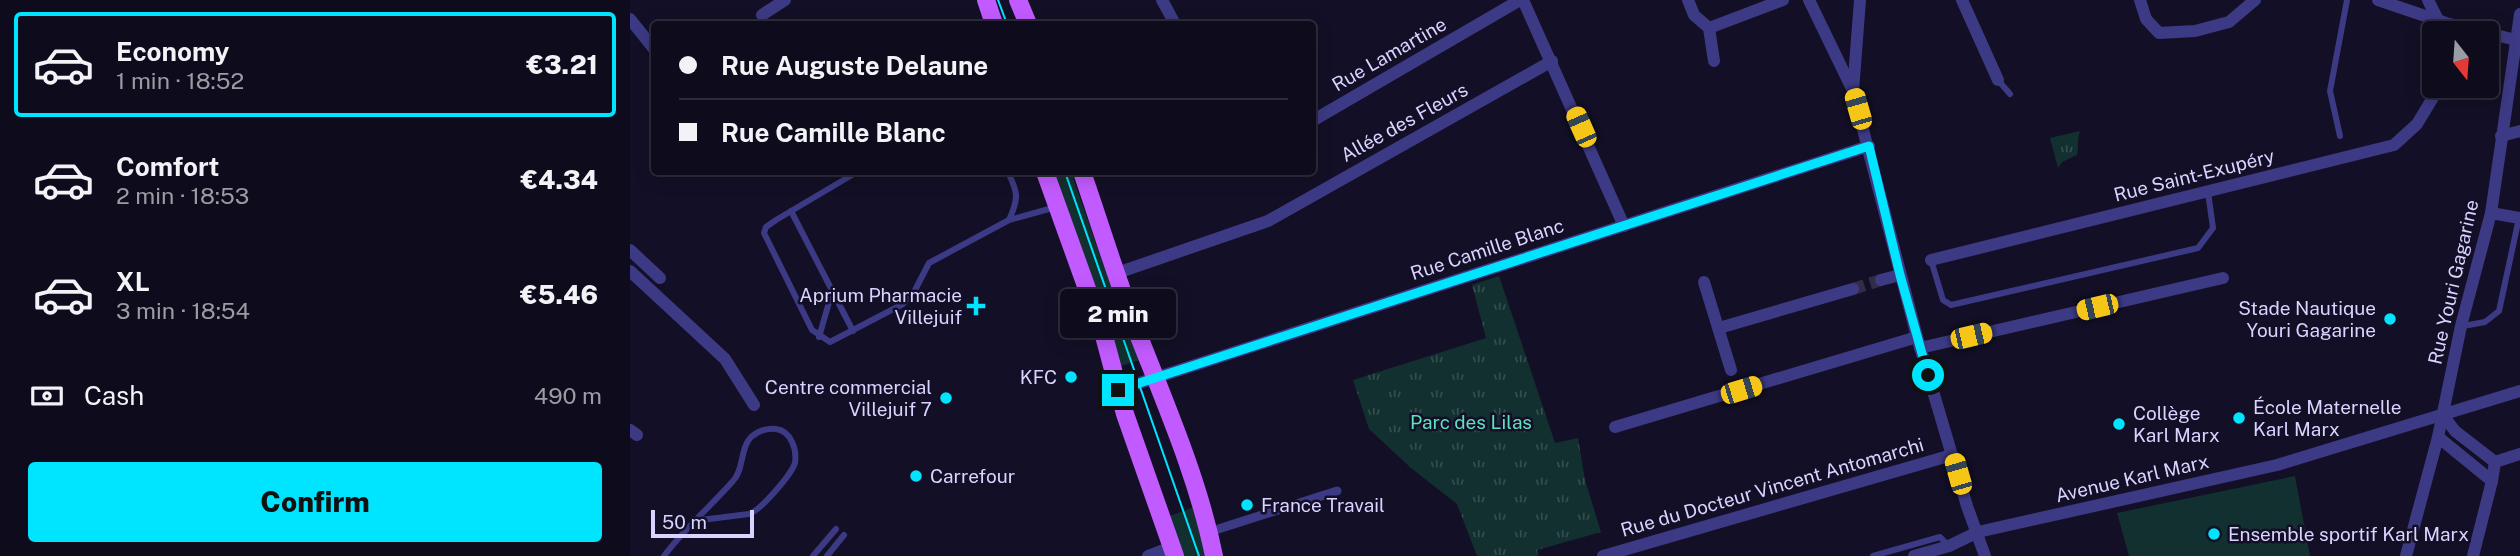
<!DOCTYPE html>
<html lang="en">
<head>
<meta charset="utf-8">
<style>
	:root { --surface:#0e0b1c; --page:#171425; --text:#f1f3f6; --muted:#9b9ba3; --line:#2e2b3b; --accent:#00e5ff }
	body { margin:0; font-family:"Public Sans",sans-serif; background:var(--page); color:var(--text); height:100vh; display:flex; flex-direction:column; font-size:26px; white-space:nowrap }
	* { box-sizing:border-box; margin:0 }
	p { font-size:23px; color:var(--muted) }
	.icon { flex:none; width:38px; height:38px; fill:none; stroke:currentColor; stroke-width:2; stroke-linecap:round; stroke-linejoin:round }
	.map { position:relative; flex:1; overflow:hidden }
	.drawer { display:flex; flex-direction:column; background:var(--surface); width:630px }
	.drawer>* { flex:none }
	.banner { position:absolute; left:21px; top:21px; width:665px; height:154px; border-radius:7px; box-shadow:0 4px 18px #0003,0 0 0 2px var(--line); display:grid; align-content:center; height:154px; padding:0 28px; background:var(--surface) }
	.needle { width:46px; rotate:163deg }
	.tools { position:absolute; left:1792px; top:21px; display:grid; gap:14px }
	.tools a { display:grid; place-items:center; width:77px; height:77px; border-radius:7px; background:var(--surface); box-shadow:0 4px 18px #0003,0 0 0 2px var(--line); font-size:35px }
	.scale { position:absolute; left:21px; bottom:18px; width:103px; box-sizing:border-box; padding-left:7px; border:4px solid #d9d4ff; border-top:0; font-size:19px; line-height:24px; white-space:nowrap; color:#d9d4ff; -webkit-text-stroke:5px #130f26; paint-order:stroke }
	.end { position:absolute; width:32px; height:32px; margin:-16px; border:9px solid #00e5ff; background:#111; box-shadow:0 0 0 4px #111 }
	.from { border-radius:50% }
	.bubble { position:absolute; height:49px; border-radius:7px; background:var(--surface); box-shadow:0 4px 18px #0003,0 0 0 2px var(--line); font-size:23px; font-weight:800; line-height:49px; text-align:center }
	.car { position:absolute; width:21px; height:42px; margin:-21px -10px; border-radius:9px; box-shadow:0 0 5px 2px #0007; background:linear-gradient(#f5c518 24%,#345 0 40%,#f5c518 0 76%,#345 0 86%,#f5c518 0) }
	.banner b { display:flex; align-items:center; gap:24px; height:66px; font-size:26px }
	.banner b+b { border-top:2px solid var(--line) }
	.banner i { width:18px; height:18px; background:var(--text) }
	ul { padding:12px 0 0; list-style:none }
	li { display:flex; align-items:center; gap:21px; height:105px; margin:0 14px 10px; padding:0 14px; border:4px solid transparent; border-radius:7px }
	li div { flex:1 }
	li b { display:block; font-size:26px }
	li em { font-style:normal; font-weight:800 }
	li.active { border-color:var(--accent) }
	li>.icon { width:63px; height:63px; stroke-width:1.5 }
	.pay { display:flex; align-items:center; gap:18px; height:77px; padding:0 28px; font-size:26px }
	.pay p { margin-inline-start:auto }
	.button { display:flex; gap:14px; margin-top:auto; padding:14px 28px }
	.button a { flex:1; height:80px; border-radius:7px; background:var(--accent); color:#111; font-size:28px; font-weight:800; line-height:80px; text-align:center }
	main { display:flex; flex:1; min-height:0 }
	.map>svg:first-child { display:block }
	.grass { fill:#12302f }
	.park { fill:url(#park-tufts) }
	.lines { fill:none; stroke-linecap:round; stroke-linejoin:round }
	.minor-tunnel { stroke:#312d47; stroke-width:12; stroke-dasharray:12 6; stroke-linecap:butt }
	.service { stroke:#3d3a85; stroke-width:6 }
	.pedestrian { stroke:#3d3a85; stroke-width:9 }
	.minor { stroke:#3d3a85; stroke-width:12 }
	.primary { stroke:#c25bff; stroke-width:18 }
	.tram { stroke:#00e5ff; stroke-width:2 }
	.route { stroke:#00e5ff; stroke-width:9 }
	.poi-dot { fill:#00e5ff; stroke:#130f26; stroke-width:2.5 }
	.labels { text-anchor:middle; stroke-width:5; stroke-linejoin:round; paint-order:stroke }
	.street-label { font-size:19px; fill:#d9d4ff; stroke:#130f26 }
	.poi-label { font-size:19px; fill:#d9d4ff; stroke:#130f26; text-anchor:start }
	.park-label { font-size:19px; fill:#5fe0c0; stroke:#130f26 }
</style>
</head>
<body>
<main>
<section class="drawer">
<ul>
<li class="active"><svg class="icon" aria-label="car" viewBox="0 0 24 24"><path d="M5 17H2v-5l4-1 3-4h7l3 4 3 1v5h-3M9 17h6M6 11h13"/><circle cx="7" cy="17" r="2"/><circle cx="17" cy="17" r="2"/></svg><div><b>Economy</b><p>1 min · 18:52</p></div><em>€3.21</em></li>
<li><svg class="icon" aria-label="car" viewBox="0 0 24 24"><path d="M5 17H2v-5l4-1 3-4h7l3 4 3 1v5h-3M9 17h6M6 11h13"/><circle cx="7" cy="17" r="2"/><circle cx="17" cy="17" r="2"/></svg><div><b>Comfort</b><p>2 min · 18:53</p></div><em>€4.34</em></li>
<li><svg class="icon" aria-label="car" viewBox="0 0 24 24"><path d="M5 17H2v-5l4-1 3-4h7l3 4 3 1v5h-3M9 17h6M6 11h13"/><circle cx="7" cy="17" r="2"/><circle cx="17" cy="17" r="2"/></svg><div><b>XL</b><p>3 min · 18:54</p></div><em>€5.46</em></li>
</ul>
<div class="pay"><svg class="icon" aria-label="cash" viewBox="0 0 24 24"><path d="M3 7h18v10H3z"/><circle cx="12" cy="12" r="2"/></svg>Cash<p>490 m</p></div>
<div class="button"><a>Confirm</a></div>
</section>
<div class="map">
<svg width="1890" height="556" viewBox="0 0 1890 556">
	<defs>
		<pattern id="park-tufts" width="24" height="20" patternUnits="userSpaceOnUse" patternTransform="scale(1.75)"><rect width="24" height="20" fill="#12302f"/><path d="M3 7l-1-3M5 7V3M7 7l1-3M15 17l-1-3M17 17v-4M19 17l1-3" fill="none" stroke="#344d4e"/></pattern>
	</defs>
	<rect width="100%" height="100%" fill="#130f26"/>
	<g class="grass">
		<polygon points="423,172 441,172 497,332 510,360 488,367"/>
		<polygon points="1665,476 1680,556 1499,556 1487,513"/>
		<polygon points="564,507 577,556 554,556 537,517"/>
	</g>
	<g class="park">
		<path d="M1450,131C1447,139 1449,146 1447,155L1432,162L1428,168L1420,138Z"/>
		<polygon points="869,276 925,443 948,438 955,480 971,532 907,550 908,556 847,556 827,504 781,468 739,429 723,380 856,338 842,285"/>
	</g>
	<g class="lines">
		<polyline class="minor-tunnel" points="1223,289 1251,280"/>
		<g class="service">
			<polyline points="1368,80 1380,94"/>
			<polyline points="1710,136 1700,91 1717,0"/>
			<polyline points="227,172 146,220 136,227 134,233 182,330 200,342 273,304 284,292 299,263 379,220 426,207"/>
			<path d="M378,172C388,193 389,198 379,220"/>
			<polyline points="161,211 223,331"/>
			<polyline points="1301,260 1313,300 1321,305 1568,248 1583,228 1578,192"/>
			<polyline points="1833,326 1855,322 1869,311 1889,218"/>
			<polyline points="189,337 202,292"/>
			<path d="M34,556C55,528 80,507 103,481C114,470 110,448 121,437C128,431 137,428 146,429C154,430 159,435 162,442C165,448 166,456 165,463C161,475 131,510 119,514L63,521"/>
			<polyline points="183,556 206,529"/>
			<polyline points="197,556 214,535"/>
			<polyline points="1243,556 1310,537 1319,546"/>
		</g>
		<polyline class="pedestrian" points="579,532 707,491"/>
		<g class="minor">
			<polyline points="532,0 545,24"/>
			<polyline points="893,0 994,226"/>
			<polyline points="1058,0 1064,15 1079,28 1084,61"/>
			<polyline points="1179,0 1223,91 1287,337 1337,506 1355,556"/>
			<polyline points="1332,0 1368,80"/>
			<polyline points="1510,0 1516,19 1529,33 1565,31 1599,22 1625,0"/>
			<polyline points="1748,0 1816,23 1886,40"/>
			<polyline points="1798,0 1808,20"/>
			<polyline points="132,15 155,0"/>
			<polyline points="0,19 24,49"/>
			<polyline points="1079,28 1153,0"/>
			<polyline points="1223,91 1230,0"/>
			<polyline points="682,121 890,0"/>
			<polyline points="1871,136 1890,131"/>
			<polyline points="1861,213 1890,218"/>
			<polyline points="0,250 30,278"/>
			<polyline points="1301,260 1764,145 1787,124 1810,86"/>
			<polyline points="0,271 95,359 124,405"/>
			<polyline points="487,273 638,221 922,61"/>
			<polyline points="1251,280 1270,275"/>
			<polyline points="1074,282 1101,370"/>
			<polyline points="1089,328 1223,289"/>
			<polyline points="1290,348 1593,278"/>
			<polyline points="488,390 1239,146"/>
			<polyline points="1813,415 1825,431 1865,462"/>
			<polyline points="985,427 1287,337"/>
			<polyline points="0,430 7,435"/>
			<polyline points="1808,437 1862,481"/>
			<polyline points="1865,462 1890,454"/>
			<polyline points="518,556 541,547"/>
			<polyline points="973,556 1322,455"/>
			<polyline points="1284,556 1319,546 1348,532 1647,465 1890,391"/>
			<polyline points="1776,556 1808,437 1831,326 1861,213 1890,14"/>
			<polyline points="1843,556 1862,481 1865,462"/>
		</g>
		<g class="primary">
			<polyline points="356,0 364,24"/>
			<polyline points="388,0 398,24"/>
			<polyline points="415,172 474,336 495,414 545,556"/>
			<path d="M452,172C470,224 486,277 506,329C535,403 568,478 584,556"/>
		</g>
		<g class="tram">
			<polyline points="368,0 377,24"/>
			<polyline points="435,172 569,556"/>
		</g>
	</g>
	<g class="lines">
		<polyline class="route" points="488,390 1239,146 1270,275 1298,375"/>
	</g>
	<g class="poi-dot">
		<path d="M342.5 295.5h7v7h7v7h-7v7h-7v-7h-7v-7h7z"/>
		<circle cx="1760" cy="319" r="7"/>
		<circle cx="441" cy="377" r="7"/>
		<circle cx="316" cy="398" r="7"/>
		<circle cx="1609" cy="418" r="7"/>
		<circle cx="1489" cy="424" r="7"/>
		<circle cx="286" cy="476" r="7"/>
		<circle cx="617" cy="505" r="7"/>
		<circle cx="1584" cy="534" r="7"/>
	</g>
	<g class="labels">
		<g class="street-label">
			<text transform="translate(759 54) rotate(-30)" y="7">Rue Lamartine</text>
			<text transform="translate(774 122) rotate(-29)" y="7">Allée des Fleurs</text>
			<text transform="translate(1564 175) rotate(-14)" y="7">Rue Saint-Exupéry</text>
			<text transform="translate(857 249) rotate(-18)" y="7">Rue Camille Blanc</text>
			<text transform="translate(1823 282) rotate(-77)" y="7">Rue Youri Gagarine</text>
			<text transform="translate(1502 478) rotate(-13)" y="7">Avenue Karl Marx</text>
			<text transform="translate(1142 487) rotate(-16)" y="7">Rue du Docteur Vincent Antomarchi</text>
		</g>
		<g class="poi-label">
			<text x="332" y="302" text-anchor="end">Aprium Pharmacie<tspan x="332" dy="22">Villejuif</tspan></text>
			<text x="1746" y="315" text-anchor="end">Stade Nautique<tspan x="1746" dy="22">Youri Gagarine</tspan></text>
			<text x="427" y="384" text-anchor="end">KFC</text>
			<text x="302" y="394" text-anchor="end">Centre commercial<tspan x="302" dy="22">Villejuif 7</tspan></text>
			<text x="1623" y="414">École Maternelle<tspan x="1623" dy="22">Karl Marx</tspan></text>
			<text x="1503" y="420">Collège<tspan x="1503" dy="22">Karl Marx</tspan></text>
			<text x="300" y="483">Carrefour</text>
			<text x="631" y="512">France Travail</text>
			<text x="1598" y="541">Ensemble sportif Karl Marx</text>
		</g>
		<g class="park-label">
			<text x="841" y="429">Parc des Lilas</text>
		</g>
	</g>
</svg>
<div class="tools">
<a><svg class="needle" viewBox="-14 -14 28 28"><path d="M0-13l5 13h-10z" fill="#e53935"/><path d="M0 13l5-13h-10z" fill="#9b9ba3"/></svg></a>
</div>
<div class="scale">50 m</div>
<i class="end from" style="left:1298px;top:375px"></i>
<i class="end" style="left:488px;top:390px"></i>
<div class="bubble" style="left:430px;top:289px;width:116px">2 min</div>
<i class="car" style="left:1228px;top:109px;rotate:344deg"></i>
<i class="car" style="left:951px;top:127px;rotate:336deg"></i>
<i class="car" style="left:1467px;top:307px;rotate:257deg"></i>
<i class="car" style="left:1341px;top:336px;rotate:77deg"></i>
<i class="car" style="left:1111px;top:390px;rotate:73deg"></i>
<i class="car" style="left:1328px;top:474px;rotate:344deg"></i>
<div class="banner">
<b><i class="from"></i>Rue Auguste Delaune</b>
<b><i></i>Rue Camille Blanc</b>
</div>
</div>
</main>
</body>
</html>
